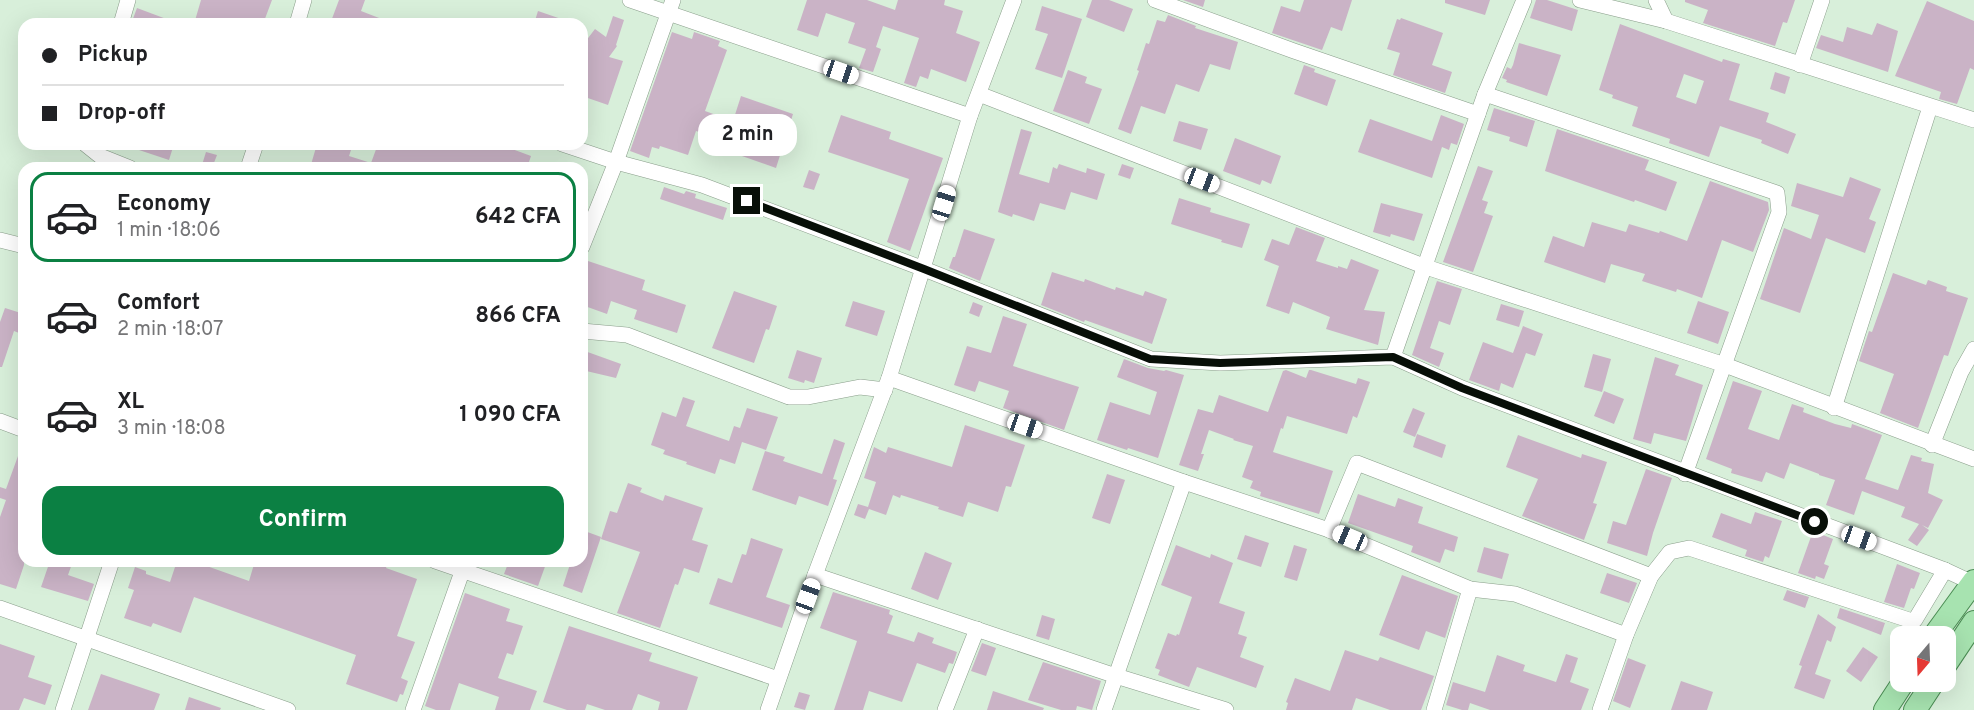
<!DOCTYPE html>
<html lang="en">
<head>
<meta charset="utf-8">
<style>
	:root { --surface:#fff; --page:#f2f2f2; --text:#202124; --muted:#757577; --line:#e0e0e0; --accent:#0b8043 }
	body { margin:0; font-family:Overpass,sans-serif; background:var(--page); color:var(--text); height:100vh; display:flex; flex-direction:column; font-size:22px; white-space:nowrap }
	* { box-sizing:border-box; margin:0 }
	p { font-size:20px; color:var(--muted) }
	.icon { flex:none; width:33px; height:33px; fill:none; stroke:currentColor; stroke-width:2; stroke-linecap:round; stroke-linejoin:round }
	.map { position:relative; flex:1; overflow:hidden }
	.sheet { position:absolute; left:18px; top:162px; width:570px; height:405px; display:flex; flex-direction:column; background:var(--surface); border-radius:18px; box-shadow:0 6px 24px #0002 }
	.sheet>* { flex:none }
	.banner { position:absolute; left:18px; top:18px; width:570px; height:132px; border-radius:18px; box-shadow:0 6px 24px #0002; display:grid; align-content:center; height:132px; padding:0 24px; background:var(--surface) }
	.needle { width:39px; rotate:199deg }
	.fabs { position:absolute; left:1890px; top:626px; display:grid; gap:12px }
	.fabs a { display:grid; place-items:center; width:66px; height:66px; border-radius:12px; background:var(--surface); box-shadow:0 6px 24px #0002; font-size:30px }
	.end { position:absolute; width:27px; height:27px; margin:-14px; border:8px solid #080f08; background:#fff; box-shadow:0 0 0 3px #fff }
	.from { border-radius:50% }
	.bubble { position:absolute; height:42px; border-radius:18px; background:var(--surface); box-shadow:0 6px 24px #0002; font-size:20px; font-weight:700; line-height:42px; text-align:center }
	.car { position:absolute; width:18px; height:36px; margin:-18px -9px; border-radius:8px; box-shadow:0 0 4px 2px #0007; background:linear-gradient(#fff 24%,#345 0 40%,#fff 0 76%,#345 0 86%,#fff 0) }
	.banner b { display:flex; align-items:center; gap:21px; height:57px; font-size:22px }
	.banner b+b { border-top:2px solid var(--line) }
	.banner i { width:15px; height:15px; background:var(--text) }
	ul { padding:10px 0 0; list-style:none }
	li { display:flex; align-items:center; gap:18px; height:90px; margin:0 12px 9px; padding:0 12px; border:3px solid transparent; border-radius:18px }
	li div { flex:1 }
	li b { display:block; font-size:22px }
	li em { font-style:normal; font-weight:700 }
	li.active { border-color:var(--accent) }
	li>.icon { width:54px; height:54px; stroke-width:1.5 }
	.button { display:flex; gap:12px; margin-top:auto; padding:12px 24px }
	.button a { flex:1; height:69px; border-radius:18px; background:var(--accent); color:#fff; font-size:24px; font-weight:700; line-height:69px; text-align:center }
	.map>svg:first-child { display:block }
	.building { fill:#cab3c6; fill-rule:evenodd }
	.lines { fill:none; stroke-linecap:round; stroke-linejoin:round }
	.street-casing { stroke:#8a9e8b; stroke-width:16 }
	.primary-casing { stroke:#4a8c53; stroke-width:24 }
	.street { stroke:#fff; stroke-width:15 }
	.primary { stroke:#a7e3b0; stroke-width:22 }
	.route { stroke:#080f08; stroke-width:8 }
</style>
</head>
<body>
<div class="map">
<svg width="1974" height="710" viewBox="0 0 1974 710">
	<rect width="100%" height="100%" fill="#d8efda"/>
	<g class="building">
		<polygon points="201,0 272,0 263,24 194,24"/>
		<polygon points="339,0 365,0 361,11 392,23 392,24 330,24"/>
		<polygon points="807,0 867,0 895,10 898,0 945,0 944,5 963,11 956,33 980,42 966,82 931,69 928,79 920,76 916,87 904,83 919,38 883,26 876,47 881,49 873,72 859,68 866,49 848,43 855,23 826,13 818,37 797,30"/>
		<polygon points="1092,0 1109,0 1133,9 1124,32 1086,17"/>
		<polygon points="1183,0 1205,0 1203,7"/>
		<polygon points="1304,0 1352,0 1342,31 1331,27 1322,50 1272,33 1281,6 1300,12"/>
		<polygon points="1445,0 1490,0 1485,15 1445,3"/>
		<polygon points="1536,0 1547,0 1578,10 1572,31 1530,18"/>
		<polygon points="1685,0 1795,0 1787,23 1783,22 1775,46 1703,23 1708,10 1685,2"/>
		<polygon points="1927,1 1974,21 1974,70 1970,68 1957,104 1939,99 1941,92 1895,76"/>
		<polygon points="1042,6 1082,19 1062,78 1035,69 1048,34 1035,30"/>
		<polygon points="137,8 177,23 177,24 131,24"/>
		<polygon points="538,11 570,22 570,24 534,24"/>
		<polygon points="1168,15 1196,26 1195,28 1238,42 1230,70 1210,64 1199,92 1176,84 1165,114 1141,106 1131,134 1118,129 1139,71 1137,70 1146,43 1149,44 1157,20 1165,22"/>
		<polygon points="613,16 624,20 616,45 617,46 609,57 623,61 608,105 582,96 582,46 595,29 606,37"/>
		<polygon points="1401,18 1443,33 1432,65 1452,72 1445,93 1393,75 1400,53 1387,49 1397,19 1400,20"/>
		<polygon points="1877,23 1898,31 1888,72 1816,48 1821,35 1843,42 1847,27 1872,35"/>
		<path d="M1620,24L1722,62L1723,59L1740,64L1729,100L1769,113L1766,122L1796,134L1788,154L1761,143L1762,140L1720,126L1709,157L1669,143L1670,139L1632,126L1638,107L1612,98L1613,95L1599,90ZM1684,74L1704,81L1696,104L1676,97Z"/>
		<polygon points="672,32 692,39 694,32 720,41 718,46 727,50 705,111 733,121 741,96 793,114 776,168 722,149 725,141 696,131 688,155 660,146 659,149 652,147 649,158 630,151"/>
		<polygon points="1519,43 1561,55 1547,96 1506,82 1507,80 1502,78 1507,67 1511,69 1513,65"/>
		<polygon points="1304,65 1315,69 1314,72 1336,80 1327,106 1294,94"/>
		<polygon points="1068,70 1087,77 1085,83 1102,89 1089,124 1053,111"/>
		<polygon points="1775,72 1790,77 1785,94 1770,89"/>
		<polygon points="1494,108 1535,121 1527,147 1509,141 1510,137 1487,130"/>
		<polygon points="841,115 891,132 889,139 943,158 910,251 887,242 909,179 828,152"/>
		<polygon points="1441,115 1464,124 1457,145 1451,143 1449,150 1442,147 1432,178 1358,152 1370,119 1432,141"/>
		<polygon points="1179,121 1208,129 1201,150 1173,141"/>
		<polygon points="1021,129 1032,132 1019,174 1049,183 1053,167 1057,169 1059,164 1086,173 1087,168 1105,174 1097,200 1071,192 1065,210 1040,203 1034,221 1013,214 1012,217 998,212"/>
		<polygon points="1557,129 1649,160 1645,170 1677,182 1666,211 1635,200 1634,202 1545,171"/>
		<polygon points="1235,138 1281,156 1271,184 1262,180 1260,185 1223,171"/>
		<polygon points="127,144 174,144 169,160 127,146"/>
		<polygon points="317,144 353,144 349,156 371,163 378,144 481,144 497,150 499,144 531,156 527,168 310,168"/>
		<polygon points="206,152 217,155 212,168 201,168"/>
		<polygon points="1122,164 1134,168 1130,179 1118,175"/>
		<polygon points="1478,166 1493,171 1482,200 1488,202 1484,213 1493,216 1473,272 1443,262"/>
		<polygon points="809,170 820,174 814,190 803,187"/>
		<polygon points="1850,177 1881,189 1869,219 1876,222 1865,253 1826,238 1800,313 1760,299 1784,228 1811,239 1819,215 1791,206 1797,183 1843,197"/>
		<polygon points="1710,181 1768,202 1769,210 1753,252 1722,240 1702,298 1677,289 1676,292 1642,281 1645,274 1611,264 1605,283 1544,262 1553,236 1584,247 1592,222 1626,232 1629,224 1659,233 1660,231 1687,241"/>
		<polygon points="664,187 684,194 686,191 696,194 695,198 727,208 723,220 660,199"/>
		<polygon points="1179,198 1211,208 1210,212 1250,224 1242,248 1221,242 1222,240 1171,224"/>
		<polygon points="1381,203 1423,214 1414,241 1391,234 1390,237 1373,232"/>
		<polygon points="1296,227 1325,238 1316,261 1338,268 1338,266 1347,269 1351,259 1379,270 1364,310 1385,312 1378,345 1326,329 1330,317 1293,302 1289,314 1266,306 1279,266 1264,260 1272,239 1289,245"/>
		<polygon points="964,229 995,239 980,281 949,268 953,257 955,257"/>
		<polygon points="585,260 645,280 642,290 686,305 677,333 634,319 637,310 611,301 607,314 582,305 582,268"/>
		<polygon points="1052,272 1084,282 1085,279 1115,290 1116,287 1143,296 1145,291 1167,299 1152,344 1085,320 1084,322 1041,305"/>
		<polygon points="1893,273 1926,285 1928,280 1947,287 1946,291 1968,298 1948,356 1944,355 1918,428 1880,413 1894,374 1859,361 1869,331 1872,332"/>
		<polygon points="1437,281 1462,289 1450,325 1439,321 1430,348 1444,353 1439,367 1412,355"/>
		<polygon points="734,291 777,306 769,330 766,329 754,363 712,348"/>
		<polygon points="853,301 885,311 877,336 845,326"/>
		<polygon points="1698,301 1729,312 1718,344 1687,333"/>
		<polygon points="973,302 983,306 979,317 969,313"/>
		<polygon points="1501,304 1524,311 1519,327 1496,320"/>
		<polygon points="5,308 24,314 24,335 14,331 2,367 0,367 0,322"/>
		<polygon points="1003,316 1027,324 1013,366 1079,387 1064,430 1003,408 1009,391 979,381 975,392 954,385 967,346 991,353"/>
		<polygon points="1523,326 1543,334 1535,356 1526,353 1513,388 1501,383 1499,391 1469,380 1483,342 1513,353"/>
		<polygon points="582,350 621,364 616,378 582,370"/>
		<polygon points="797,350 822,358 814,383 805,380 804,383 788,378"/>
		<polygon points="1593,354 1611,359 1602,392 1584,387"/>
		<polygon points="1655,357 1679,365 1675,375 1703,385 1686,441 1654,433 1651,444 1633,439"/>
		<polygon points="1124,359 1148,368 1164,371 1166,370 1184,375 1158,458 1128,448 1127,450 1097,440 1110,402 1150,415 1157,392 1117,377"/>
		<polygon points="1286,370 1306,378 1309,370 1311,370 1356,384 1358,378 1370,382 1357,418 1353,416 1347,434 1287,416 1283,429 1281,428 1273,452 1333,471 1319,514 1260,496 1261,492 1250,488 1253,481 1242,477 1253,446 1233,440 1234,439 1209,430 1201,454 1204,454 1198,471 1179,465 1198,409 1213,413 1219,395 1268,412 1283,371"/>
		<polygon points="1733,381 1762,391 1748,429 1779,440 1792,404 1804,408 1803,412 1835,424 1851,428 1852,424 1882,435 1865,479 1898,490 1911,455 1922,458 1921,461 1934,464 1928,493 1943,500 1928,528 1922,525 1929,530 1917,546 1908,540 1919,524 1901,517 1905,507 1862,491 1854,515 1826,505 1835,480 1819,475 1819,474 1790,463 1784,479 1766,472 1762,482 1731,473 1732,469 1706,459"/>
		<polygon points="1604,391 1624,399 1614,424 1594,416"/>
		<polygon points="683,397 695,401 686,426 729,441 734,426 740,428 747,408 778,417 766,450 742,442 735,464 720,459 715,474 686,464 687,462 663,454 665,450 651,445 662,412 676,417"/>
		<polygon points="1413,408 1425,413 1415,437 1403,432"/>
		<polygon points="965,425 1025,445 1011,487 1006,486 998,512 968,502 963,517 938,509 939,507 901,495 900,498 893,495 886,515 869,509 865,519 854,515 858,504 868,507 876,482 864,478 874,447 886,453 888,447 952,467"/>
		<polygon points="1417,434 1446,445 1442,458 1413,447"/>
		<polygon points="1518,435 1581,458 1582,454 1607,462 1593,503 1597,504 1584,540 1522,516 1538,479 1506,467"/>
		<polygon points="834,439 845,443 833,479 837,480 828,506 799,496 796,505 752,490 765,451 785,457 783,461 822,474"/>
		<polygon points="22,445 24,445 24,565 16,589 0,584 0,517 6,500 0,498 0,487 6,489"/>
		<polygon points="1646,469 1672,478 1653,533 1647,556 1607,543 1613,521 1626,525"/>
		<polygon points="1107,474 1125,480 1110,524 1092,518"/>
		<polygon points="628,483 642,488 640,492 663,501 665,495 703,508 692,540 708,545 699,573 684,568 678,585 675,584 660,628 617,613 640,552 601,539 610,511 617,513"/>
		<polygon points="1358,494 1395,507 1398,498 1423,507 1418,523 1458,537 1454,552 1445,549 1440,563 1411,552 1413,546 1348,523"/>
		<polygon points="1755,512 1782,521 1769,558 1765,556 1763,562 1745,556 1747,550 1712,537 1721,513 1751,524"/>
		<polygon points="582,530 601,537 582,593 563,586 571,561 582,561"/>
		<polygon points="1813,531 1833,539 1824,564 1829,566 1824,579 1816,576 1815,579 1798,573"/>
		<polygon points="1245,535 1269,543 1261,567 1237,559"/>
		<polygon points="751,538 783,549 766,597 790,605 782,628 709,604 718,578 732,583 742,554 746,555"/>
		<polygon points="1176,545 1210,558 1211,554 1233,563 1219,603 1245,612 1238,634 1247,637 1240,657 1264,666 1256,688 1197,667 1189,687 1158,675 1160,670 1155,668 1168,633 1176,636 1177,634 1179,635 1192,597 1161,585"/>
		<polygon points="1294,545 1307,549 1297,581 1284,577"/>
		<polygon points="1484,547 1509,554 1502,579 1477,572"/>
		<polygon points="925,552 952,563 938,600 911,589"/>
		<polygon points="50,561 73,561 68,575 94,584 88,601 41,587"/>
		<polygon points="177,561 202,561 201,564 249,581 255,561 389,561 386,568 417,579 397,636 415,642 401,678 408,681 403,695 400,694 397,702 346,684 356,655 194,597 181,633 153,623 151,627 124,618 134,590 128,588 135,567 146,571 146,574 170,582"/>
		<polygon points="509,561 547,561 538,586 504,574"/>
		<polygon points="1897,564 1920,573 1914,589 1911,588 1904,608 1884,602"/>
		<polygon points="1607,573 1637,583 1629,603 1600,593"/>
		<polygon points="1402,575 1458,596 1445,638 1426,631 1419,650 1379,635"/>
		<polygon points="1787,590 1809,597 1805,608 1783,600"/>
		<polygon points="833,592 890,610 889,614 893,616 887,633 914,642 918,632 934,638 932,643 957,652 953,664 949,663 945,673 917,663 902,702 869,691 863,710 834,710 857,641 820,628"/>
		<polygon points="465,593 510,609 506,621 523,626 513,655 507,653 498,678 537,691 530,710 495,710 499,697 459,683 450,710 436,710 425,706"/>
		<polygon points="1840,608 1885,623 1881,635 1837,618"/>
		<polygon points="1818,614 1836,627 1831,642 1827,640 1815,674 1831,680 1824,699 1794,688 1802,666 1799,665"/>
		<polygon points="1042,615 1055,619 1049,640 1036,636"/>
		<polygon points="569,626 652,653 649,661 698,677 687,710 658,710 660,702 638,694 632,710 605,710 587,704 585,710 567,710 543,702"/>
		<polygon points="982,643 996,648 986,676 971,671"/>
		<polygon points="0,644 35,656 28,677 52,685 45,705 24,698 19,710 0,710"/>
		<polygon points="1863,647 1878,657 1861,682 1846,671"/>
		<polygon points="1345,650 1378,661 1380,657 1434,676 1421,710 1390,710 1356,698 1352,710 1286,710 1288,703 1286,702 1295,678 1330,691"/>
		<polygon points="1566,654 1578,658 1570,682 1589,689 1581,710 1490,710 1470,703 1468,710 1462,710 1446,705 1453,682 1485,692 1497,655 1525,665 1523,671 1556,682"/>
		<polygon points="1628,658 1646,665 1630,708 1613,701"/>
		<polygon points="1043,662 1101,681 1092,710 1077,706 1076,710 1061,710 1028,700"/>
		<polygon points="101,674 160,694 154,710 88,710"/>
		<polygon points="1681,681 1713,692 1707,710 1671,710"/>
		<polygon points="993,691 1044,708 1043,710 987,710"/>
		<polygon points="799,692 810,695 805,710 794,707"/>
		<polygon points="189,697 221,708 220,710 185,710"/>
	</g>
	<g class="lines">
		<g class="street-casing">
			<g id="street">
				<polyline points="630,0 970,116"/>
				<polyline points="1155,0 1294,51 1478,114"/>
				<polyline points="1580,0 1666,21 1974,120"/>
				<polyline points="1656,0 1666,21"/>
				<polyline points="121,24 128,0"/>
				<polyline points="297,24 304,0"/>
				<polyline points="1800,65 1822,0"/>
				<polyline points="979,94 1426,267 1725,365 1974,459"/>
				<polyline points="1485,94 1777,193 1779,212 1685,474"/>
				<polyline points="85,144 100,156 130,168"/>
				<polyline points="562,144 616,162 702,185 924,269 1151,359 1220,363 1393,357 1462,388 1945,570 1973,583"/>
				<polyline points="248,168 256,144"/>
				<polyline points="0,240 24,246"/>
				<polyline points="582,247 616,162 673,0"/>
				<polyline points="582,331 627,335 789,397 808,397 860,387 885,390"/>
				<polyline points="1393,357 1485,94 1524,0"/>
				<polyline points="889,378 1184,482 1329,530 1470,589 1515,594 1626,635"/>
				<polyline points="1834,408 1930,107"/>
				<polyline points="0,421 24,430"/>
				<polyline points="1932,445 1961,372 1974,349"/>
				<polyline points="1329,530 1357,463 1651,576"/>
				<polyline points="435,561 778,679"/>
				<polyline points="815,575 1116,676 1226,710"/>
				<polyline points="0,608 288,710"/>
				<polyline points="63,710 112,561"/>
				<polyline points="413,710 463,569"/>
				<polyline points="768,710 815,575 889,378 970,116 1014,0"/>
				<polyline points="945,710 977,629"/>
				<polyline points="1104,710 1184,482"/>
				<polyline points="1434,710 1470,589"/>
				<polyline points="1600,710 1626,635 1651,576 1670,552 1689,548 1909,620 1915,620 1945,570"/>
			</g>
		</g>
		<g class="primary-casing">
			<g id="primary">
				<polyline points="1934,636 1974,581"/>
				<polyline points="1946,664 1974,622"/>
				<polyline points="1885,710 1904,681"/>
				<polyline points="1915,710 1934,681"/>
			</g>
		</g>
		<use href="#street" class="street"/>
		<use href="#primary" class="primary"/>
	</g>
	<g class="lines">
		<polyline class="route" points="747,201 924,269 1150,359 1220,363 1393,357 1462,388 1815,522"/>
	</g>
</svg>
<div class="fabs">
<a><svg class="needle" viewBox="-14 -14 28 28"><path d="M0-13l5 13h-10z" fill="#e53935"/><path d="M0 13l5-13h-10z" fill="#757577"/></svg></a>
</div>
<i class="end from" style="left:1815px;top:522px"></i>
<i class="end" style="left:747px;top:201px"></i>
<div class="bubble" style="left:698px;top:114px;width:99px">2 min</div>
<i class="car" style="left:841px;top:72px;rotate:109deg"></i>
<i class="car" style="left:1202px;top:180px;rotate:111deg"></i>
<i class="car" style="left:944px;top:203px;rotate:17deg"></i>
<i class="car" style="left:1025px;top:426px;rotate:109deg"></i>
<i class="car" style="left:1350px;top:538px;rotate:293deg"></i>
<i class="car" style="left:1859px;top:538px;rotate:110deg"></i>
<i class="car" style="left:808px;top:596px;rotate:20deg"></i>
<div class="banner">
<b><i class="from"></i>Pickup</b>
<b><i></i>Drop-off</b>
</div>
<section class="sheet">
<ul>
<li class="active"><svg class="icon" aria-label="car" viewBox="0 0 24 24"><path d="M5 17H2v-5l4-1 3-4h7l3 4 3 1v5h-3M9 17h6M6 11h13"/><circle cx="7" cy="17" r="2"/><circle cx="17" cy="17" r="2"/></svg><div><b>Economy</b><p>1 min · 18:06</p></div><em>642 CFA</em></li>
<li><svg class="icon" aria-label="car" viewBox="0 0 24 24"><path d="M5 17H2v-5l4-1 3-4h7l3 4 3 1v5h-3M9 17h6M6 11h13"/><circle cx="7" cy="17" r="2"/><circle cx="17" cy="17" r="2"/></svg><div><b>Comfort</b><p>2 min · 18:07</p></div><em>866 CFA</em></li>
<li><svg class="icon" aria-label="car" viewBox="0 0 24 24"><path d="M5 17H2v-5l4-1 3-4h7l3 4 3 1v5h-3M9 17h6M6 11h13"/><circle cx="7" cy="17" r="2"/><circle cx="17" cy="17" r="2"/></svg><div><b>XL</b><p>3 min · 18:08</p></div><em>1 090 CFA</em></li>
</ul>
<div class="button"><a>Confirm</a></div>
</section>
</div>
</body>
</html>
